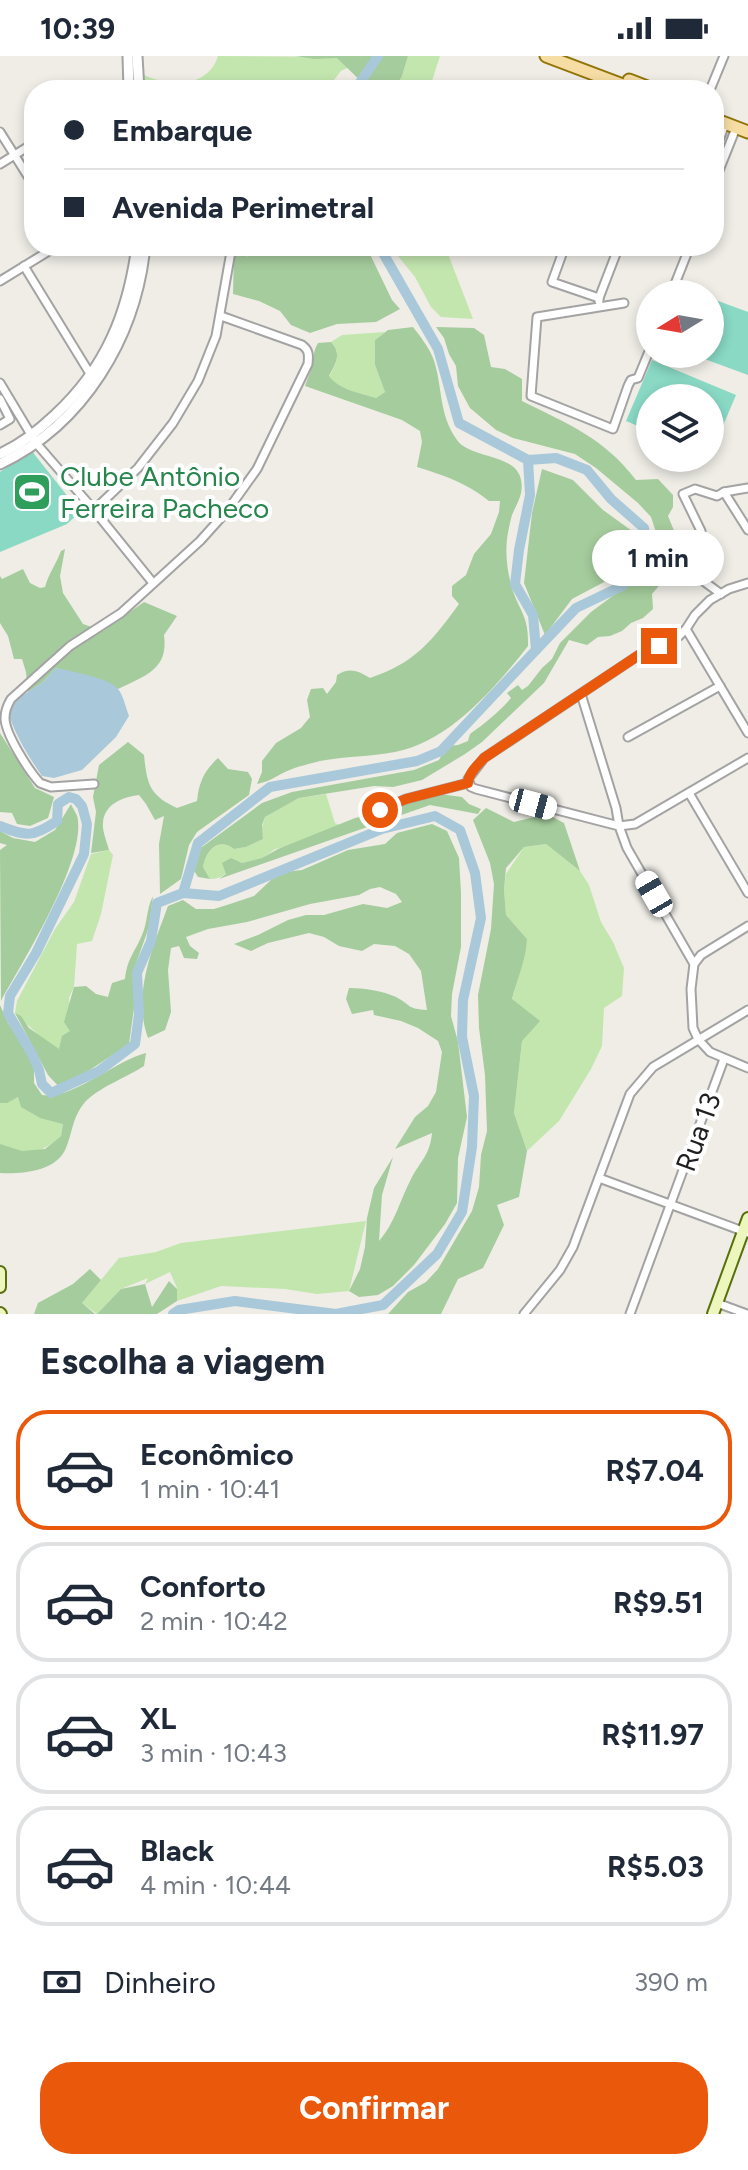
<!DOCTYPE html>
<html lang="pt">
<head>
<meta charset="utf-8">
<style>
	:root { --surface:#fff; --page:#f2f2f3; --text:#1f2937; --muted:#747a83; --line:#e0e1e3; --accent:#ea580c }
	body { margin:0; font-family:Figtree,sans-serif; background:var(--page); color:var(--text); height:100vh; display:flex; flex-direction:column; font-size:30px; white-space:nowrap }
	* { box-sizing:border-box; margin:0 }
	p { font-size:26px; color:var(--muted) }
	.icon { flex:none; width:44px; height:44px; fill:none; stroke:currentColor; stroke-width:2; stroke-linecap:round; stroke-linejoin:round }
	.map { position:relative; height:1258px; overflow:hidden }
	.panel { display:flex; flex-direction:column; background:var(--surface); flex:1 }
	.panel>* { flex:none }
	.hud { position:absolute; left:24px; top:24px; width:700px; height:176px; border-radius:32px; box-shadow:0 4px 12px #0003; display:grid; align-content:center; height:176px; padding:0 40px; background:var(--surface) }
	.needle { width:52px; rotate:259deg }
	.tools { position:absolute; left:636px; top:224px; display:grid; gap:16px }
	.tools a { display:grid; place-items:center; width:88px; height:88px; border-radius:50%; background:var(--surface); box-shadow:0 4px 12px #0003; font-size:40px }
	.end { position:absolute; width:36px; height:36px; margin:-18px; border:10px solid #ea580c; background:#fff; box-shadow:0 0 0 4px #fff }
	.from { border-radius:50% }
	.bubble { position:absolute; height:56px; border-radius:28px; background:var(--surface); box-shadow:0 4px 12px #0003; font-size:26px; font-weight:700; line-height:56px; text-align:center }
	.car { position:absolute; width:24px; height:48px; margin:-24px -12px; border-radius:10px; box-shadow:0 0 6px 2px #0007; background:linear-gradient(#fff 24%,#345 0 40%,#fff 0 76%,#345 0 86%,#fff 0) }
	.hud b { display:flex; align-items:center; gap:28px; height:76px; font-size:30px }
	.hud b+b { border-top:2px solid var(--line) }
	.hud i { width:20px; height:20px; background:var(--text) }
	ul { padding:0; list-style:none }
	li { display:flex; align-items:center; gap:24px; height:120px; margin:0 16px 12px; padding:0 24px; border:4px solid var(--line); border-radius:32px }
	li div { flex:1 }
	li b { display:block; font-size:30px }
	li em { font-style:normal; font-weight:700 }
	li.selected { border-color:var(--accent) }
	li>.icon { width:72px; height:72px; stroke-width:1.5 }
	h2 { padding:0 40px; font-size:36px; line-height:96px }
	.pay { display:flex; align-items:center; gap:20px; height:88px; padding:0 40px; font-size:30px }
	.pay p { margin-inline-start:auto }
	.action { display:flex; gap:16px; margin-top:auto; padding:16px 40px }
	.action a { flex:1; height:92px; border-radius:32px; background:var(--accent); color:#fff; font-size:32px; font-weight:700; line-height:92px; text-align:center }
	.status { display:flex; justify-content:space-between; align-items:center; height:56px; padding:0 40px; background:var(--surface); direction:ltr }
	.status svg { height:22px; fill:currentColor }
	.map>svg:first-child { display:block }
	.grass { fill:#c3e6af }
	.forest { fill:#a5cc9d }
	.pitch { fill:#89d9c5 }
	.water { fill:#a9c9da }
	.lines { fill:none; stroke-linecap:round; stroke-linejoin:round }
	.river { stroke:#a9c9da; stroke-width:10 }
	.minor-casing { stroke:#a3a3a3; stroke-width:11 }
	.tertiary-casing { stroke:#a3a3a3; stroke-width:13 }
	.secondary-casing { stroke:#58700c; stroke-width:14 }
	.primary-casing { stroke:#917509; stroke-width:15 }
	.minor { stroke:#fff; stroke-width:7 }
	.tertiary { stroke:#fff; stroke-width:9 }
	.secondary { stroke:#ecf6bd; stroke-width:10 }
	.primary { stroke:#f6dda4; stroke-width:11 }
	.route { stroke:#ea580c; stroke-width:10 }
	.labels { text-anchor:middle; stroke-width:8; stroke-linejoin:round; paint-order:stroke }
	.leisure-label { font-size:28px; fill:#27864d; stroke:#fff; text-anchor:start }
	.street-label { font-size:28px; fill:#1f1f1f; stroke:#fff }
</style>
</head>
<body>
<div class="status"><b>10:39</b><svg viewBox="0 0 49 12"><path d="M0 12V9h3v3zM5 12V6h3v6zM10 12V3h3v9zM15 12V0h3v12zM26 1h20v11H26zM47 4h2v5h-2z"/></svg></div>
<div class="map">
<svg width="748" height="1258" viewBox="0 0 748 1258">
	<rect width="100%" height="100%" fill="#efede6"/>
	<g class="grass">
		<path d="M218,0L337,1L349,11L341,15L326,34H146L144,19C170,31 208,32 218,0Z"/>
		<polygon points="408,0 440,0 429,34 394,34 402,20"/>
		<polygon points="390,190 445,190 473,263 441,261 431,251 415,221"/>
		<path d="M385,276L375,284V309L385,336L376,342C360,337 339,334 329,321C336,308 342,298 331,286L342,279Z"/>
		<path d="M326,738L335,767L339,769L289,790L275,793L263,802L242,807L237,805C229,815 224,823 210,823L203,811C206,794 218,781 234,793L246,791L263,783L262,772L265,761L299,742Z"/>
		<polygon points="546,788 580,815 589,829 601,866 613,886 624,912 622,940 604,952 602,990 591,1013 559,1065 527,1095 514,1057 522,985 512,944 527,883 506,859 504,834 506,818 524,791"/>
		<polygon points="109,794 113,799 101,858 92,885 77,888 74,931 69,942 71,975 59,998 15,957 17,945 55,873 74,846 91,798"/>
		<path d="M19,1041C27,1061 43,1062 63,1067L61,1080C36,1101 29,1099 0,1089V1046Z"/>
		<polygon points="366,1165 349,1235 317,1238 285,1233 221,1230 177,1245 177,1232 170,1216 145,1228 148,1222 121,1233 97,1258 82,1247 119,1202 156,1196 181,1187"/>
	</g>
	<g class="forest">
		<polygon points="296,0 408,0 402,20 394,34 370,34 337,2 314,3"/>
		<polygon points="236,190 241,190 248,201 252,190 366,190 392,244 400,253 376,266 337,268 310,277 291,269 280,255 259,245 233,238 234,194"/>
		<path d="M413,271C420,280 428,290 433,302C443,329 438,358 457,384C470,403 516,397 521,424C524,438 517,447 512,459C510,466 508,476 507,483C505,501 508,521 514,538C518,549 525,559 527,572C528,578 528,584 528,590C495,632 449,686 395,696C370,701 345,700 320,705C309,708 295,711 285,716C275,721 268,726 257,728L262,716V705L276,687L301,672L310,661L307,644L311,633L323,632L327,638L336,626L337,619C350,611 358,615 370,622C415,607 432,585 459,548L452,540V530L466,519L474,498L491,478L499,456L500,445H489C467,427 443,419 417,411L422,386L420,375L402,364L305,330C307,324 313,310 313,305C314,297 314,294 318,287L331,286C342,298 336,307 329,320C339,334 361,337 376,342L385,336L375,309V284L388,274Z"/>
		<path d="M436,271L474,272L484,279L491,311L505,313L522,323V345C568,368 604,382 636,424L658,423L673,439V451L668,460L677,482L668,503L662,511L657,502L656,476L651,461L638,447L596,412L575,398L513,382L496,374L470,352L458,330L456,310L449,298L444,282Z"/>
		<polygon points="542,413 573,424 603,454 639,480 636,501 627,511 606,525 572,543 545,579 524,527 532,457"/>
		<path d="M65,493L60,520L63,537L83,568L103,575L144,546L177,560L164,579C169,614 144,620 118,633L56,612L42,627L28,636L26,616L22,603H14L8,580L0,567V520L2,523L23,513L30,527L40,532L45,531C49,517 56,508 61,495Z"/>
		<path d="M653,510L661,517L663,525L652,538L653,553L643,562L631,567L622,575L610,580L598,581L587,589L569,584L544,627L482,686L465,698L422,724L393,731L374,730L299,742L265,761L262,769L263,783L246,791L234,793C218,781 206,794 203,811L210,823L198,821L191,810L202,791L262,747L292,736L414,714L439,704L446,690L458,689L468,685L470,678C485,667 498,657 511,642L507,637L518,629L522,634L528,630L542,612L552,603L560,587L591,556Z"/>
		<polygon points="0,677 35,732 54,741 48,762 30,770 17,768 12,757 0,756"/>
		<path d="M128,686L144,699C147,728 149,739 177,752L197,745C199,726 204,715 218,702L228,713L248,716L252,723L249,739L197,776L189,789L181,823L160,838L159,788L164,760L155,764L146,748L139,739C123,741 104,748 103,767C102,775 107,786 109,794L91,797L96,756L93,741L99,709Z"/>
		<polygon points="432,737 462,741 469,748 481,753 478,758 430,749 219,823 226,818 222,807 231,802 242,807 262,802 278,793 355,762 375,757 387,757 403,746"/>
		<path d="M71,748C73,753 78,759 78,765C83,809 23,905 1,945L0,794L7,789L0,787V775L13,782L35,786L55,774Z"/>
		<path d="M486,752L514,766L547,758L564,767L580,815L546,788L524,791L506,812L504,834L506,859L527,883C526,904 517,923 512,943L540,965L522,985L514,1057L527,1095L519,1141L497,1149L504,1169L483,1212L458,1223L441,1258H388L408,1236L426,1226L438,1213L472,1155L479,1131L481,1099L487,1075L485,1019L479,972L478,939L491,873L494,828L490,807L473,764Z"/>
		<path d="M432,768L447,775L459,802L461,837V891L452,938L451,960L458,986L467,1061L458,1102L457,1147L445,1168L414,1209L393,1230L378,1239L359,1241L349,1235L360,1213L365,1191L367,1162L374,1132L393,1101L382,1139L379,1185C395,1167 400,1144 411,1123C421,1104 430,1099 432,1077L395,1093L415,1061L428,1050L436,1036L442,996L438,985L418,972L401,965L374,959L373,954L352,958L346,943L349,932C364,932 383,935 396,941C411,949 407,953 427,954L421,915L409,898L395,890L374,888L362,895L339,890L324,881L309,877L268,887L251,895L234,888L258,879L288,864L306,859H324L363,848L387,852L402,846L396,838L380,831L370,833L359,839L310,848L247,866L208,873L186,881L190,890L199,897L197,903L184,902L179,890L171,892L168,914L171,956L165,974L148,982C132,938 153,891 168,850L183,844L196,853H214L230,848L254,840L271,824L285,816L302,814L348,794L385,788L397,777Z"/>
		<path d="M153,840L149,871L134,913L135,945L129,988L61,1033L48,1019L15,957L21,960L29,972L59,993L62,980L70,975L64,966L74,931L86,930L96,938L108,941L112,927L125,923C127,903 135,896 142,879C148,866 146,853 153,840Z"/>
		<path d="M0,949L8,967L28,996L34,1014V1027L42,1039C73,1044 114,1005 146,997L144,1010C127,1021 98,1032 85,1046C72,1062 73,1075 66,1092C56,1116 22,1118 0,1117V1088L22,1095L45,1093L61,1080L63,1068L40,1062L21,1051L18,1041L7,1047H0Z"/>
		<polygon points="90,1213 101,1224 82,1247 95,1258 34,1258 38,1247 73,1228"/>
		<polygon points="169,1225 177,1233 177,1245 157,1258 97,1258 121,1233 145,1228 152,1251"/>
	</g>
	<g class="pitch">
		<polygon points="710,242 748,256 748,319 691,298 710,298"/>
		<polygon points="652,304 736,339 711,398 710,342 650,342 650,375 626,365"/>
		<polygon points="31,394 80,456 67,468 0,496 0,416"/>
	</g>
	<path class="water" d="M56,612C71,615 103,621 115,630C123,636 125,650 129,660L116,681L82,714L54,722L42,720C28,700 16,680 8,657L17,643L42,627Z"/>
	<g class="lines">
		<g class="river">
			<polyline points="355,34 378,0"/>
			<polyline points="528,404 556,402 587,414 611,443 644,472 647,492 641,512 622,530 576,552 536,594"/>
			<path d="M0,770C27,781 33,781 57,765L58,748L69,741L76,743L82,750L87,768L84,798L36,897L10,940L8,957L32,998L39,1014L42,1028L51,1037L99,1015L135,988L139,958L137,917L151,885L157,847L183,837L219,840L382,773L435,760L460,774L475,817L481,862L463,944L462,981L474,1040L472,1091L462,1156L437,1198L383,1249L336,1258L235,1245L179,1254L173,1258"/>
			<polyline points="183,837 198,787 270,731 417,705 441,695 536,594 533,559 515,528 519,494 530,439 528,404 459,367 438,293 379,190"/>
		</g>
		<g class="minor-casing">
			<g id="minor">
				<polyline points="710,34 724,0"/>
				<polyline points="0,76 34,130"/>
				<polyline points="714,98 725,68"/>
				<polyline points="0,108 34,87"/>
				<polyline points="714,127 736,72"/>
				<polyline points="565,190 552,226 599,242"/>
				<polyline points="24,210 92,321"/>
				<polyline points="0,225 57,190"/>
				<polyline points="671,238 690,190"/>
				<polyline points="599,245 599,242 619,190"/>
				<polyline points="624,247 537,261 531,340 613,373 628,330 631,324 638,322 650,293"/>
				<polyline points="0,327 36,387 94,454 153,527"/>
				<polyline points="0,343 10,363 0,369"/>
				<polyline points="724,436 748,474"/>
				<polyline points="94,454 138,412 173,367 198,325 216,280 232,190"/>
				<polyline points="701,475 683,438 695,433 717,440 724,436 748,432"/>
				<polyline points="683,515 702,524 721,538"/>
				<polyline points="748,527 729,533 710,544 695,559 686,573 679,580 639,599 484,702 468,723 471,731 476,733 619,770 627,792 694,908 691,933 693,972 698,983 710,996 748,1012"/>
				<polyline points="686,573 748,677"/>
				<polyline points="581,638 616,752 619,770 635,768 748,702"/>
				<polyline points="628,681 720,630"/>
				<path d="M94,728L51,731L40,727C29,715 5,678 5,662C5,655 8,648 11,643L70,590L121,557L200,485L227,455L257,413L308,308C309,299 309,294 302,289L221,260"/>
				<polyline points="689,737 748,837"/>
				<polyline points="380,754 406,743 468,727"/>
				<polyline points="694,908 701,899 748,870"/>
				<polyline points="599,1122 748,1177"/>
				<polyline points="717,1247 747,1258"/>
				<polyline points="524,1258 560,1214 573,1191 630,1038 653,1011 748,954"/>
				<polyline points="630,1258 724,1003"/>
			</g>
		</g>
		<g class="tertiary-casing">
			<g id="tertiary">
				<polyline points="128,0 129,34"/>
				<polyline points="137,0 139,34"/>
				<path d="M0,398C22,388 38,375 55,359C106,312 128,257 137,190"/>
				<path d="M0,408C84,368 136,281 145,190"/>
			</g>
		</g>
		<g class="secondary-casing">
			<g id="secondary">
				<polyline points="0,1216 0,1231"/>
				<polyline points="0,1257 1,1258"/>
				<polyline points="713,1258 748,1162"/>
			</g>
		</g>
		<g class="primary-casing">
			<g id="primary">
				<polyline points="546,0 636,34"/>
				<polyline points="629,24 655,34"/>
				<polyline points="714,63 748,76"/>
			</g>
		</g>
		<use href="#minor" class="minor"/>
		<use href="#tertiary" class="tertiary"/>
		<use href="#secondary" class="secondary"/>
		<use href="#primary" class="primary"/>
	</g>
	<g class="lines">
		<path class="route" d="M380,754L406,743L468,727C468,717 478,709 484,702L639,599L659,590"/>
	</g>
	<defs>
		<g id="stadium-square" transform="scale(2)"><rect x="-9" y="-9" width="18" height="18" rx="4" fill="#2e9e5b" stroke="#fff"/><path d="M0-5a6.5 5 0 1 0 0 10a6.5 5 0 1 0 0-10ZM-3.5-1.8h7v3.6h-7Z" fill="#fff"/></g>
	</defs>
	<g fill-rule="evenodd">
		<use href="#stadium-square" x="32" y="436"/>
	</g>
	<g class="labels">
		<g class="leisure-label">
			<text x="60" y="430">Clube Antônio<tspan x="60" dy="32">Ferreira Pacheco</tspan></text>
		</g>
		<g class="street-label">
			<text transform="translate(698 1076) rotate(-70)" y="10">Rua 13</text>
		</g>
	</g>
</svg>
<div class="tools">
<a><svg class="needle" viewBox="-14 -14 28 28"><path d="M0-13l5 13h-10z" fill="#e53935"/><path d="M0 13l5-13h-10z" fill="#747a83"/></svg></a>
<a><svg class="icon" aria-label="layers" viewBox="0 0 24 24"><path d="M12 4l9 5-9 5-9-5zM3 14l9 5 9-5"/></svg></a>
</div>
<i class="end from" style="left:380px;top:754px"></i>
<i class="end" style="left:659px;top:590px"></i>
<div class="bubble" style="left:592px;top:474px;width:132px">1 min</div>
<i class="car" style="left:533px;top:748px;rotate:105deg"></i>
<i class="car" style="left:654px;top:838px;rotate:330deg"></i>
<div class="hud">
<b><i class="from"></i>Embarque</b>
<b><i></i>Avenida Perimetral</b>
</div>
</div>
<section class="panel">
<h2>Escolha a viagem</h2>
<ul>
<li class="selected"><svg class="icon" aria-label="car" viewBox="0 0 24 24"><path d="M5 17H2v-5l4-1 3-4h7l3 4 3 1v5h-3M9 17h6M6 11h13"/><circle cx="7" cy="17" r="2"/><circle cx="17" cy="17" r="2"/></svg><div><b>Econômico</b><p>1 min · 10:41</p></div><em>R$7.04</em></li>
<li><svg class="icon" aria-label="car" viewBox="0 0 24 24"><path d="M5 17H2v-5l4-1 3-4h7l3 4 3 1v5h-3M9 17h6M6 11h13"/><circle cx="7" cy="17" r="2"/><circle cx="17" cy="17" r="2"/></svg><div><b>Conforto</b><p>2 min · 10:42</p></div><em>R$9.51</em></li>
<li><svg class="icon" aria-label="car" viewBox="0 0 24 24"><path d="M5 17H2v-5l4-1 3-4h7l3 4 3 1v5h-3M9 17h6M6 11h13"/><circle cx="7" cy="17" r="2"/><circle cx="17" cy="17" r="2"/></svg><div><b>XL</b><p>3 min · 10:43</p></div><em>R$11.97</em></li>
<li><svg class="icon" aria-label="car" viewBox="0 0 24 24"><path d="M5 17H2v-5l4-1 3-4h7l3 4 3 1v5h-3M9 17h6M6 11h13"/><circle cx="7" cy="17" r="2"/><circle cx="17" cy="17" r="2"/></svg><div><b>Black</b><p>4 min · 10:44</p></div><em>R$5.03</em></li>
</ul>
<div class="pay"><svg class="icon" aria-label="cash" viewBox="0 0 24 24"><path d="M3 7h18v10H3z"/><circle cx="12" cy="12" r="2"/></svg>Dinheiro<p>390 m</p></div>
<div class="action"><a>Confirmar</a></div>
</section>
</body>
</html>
